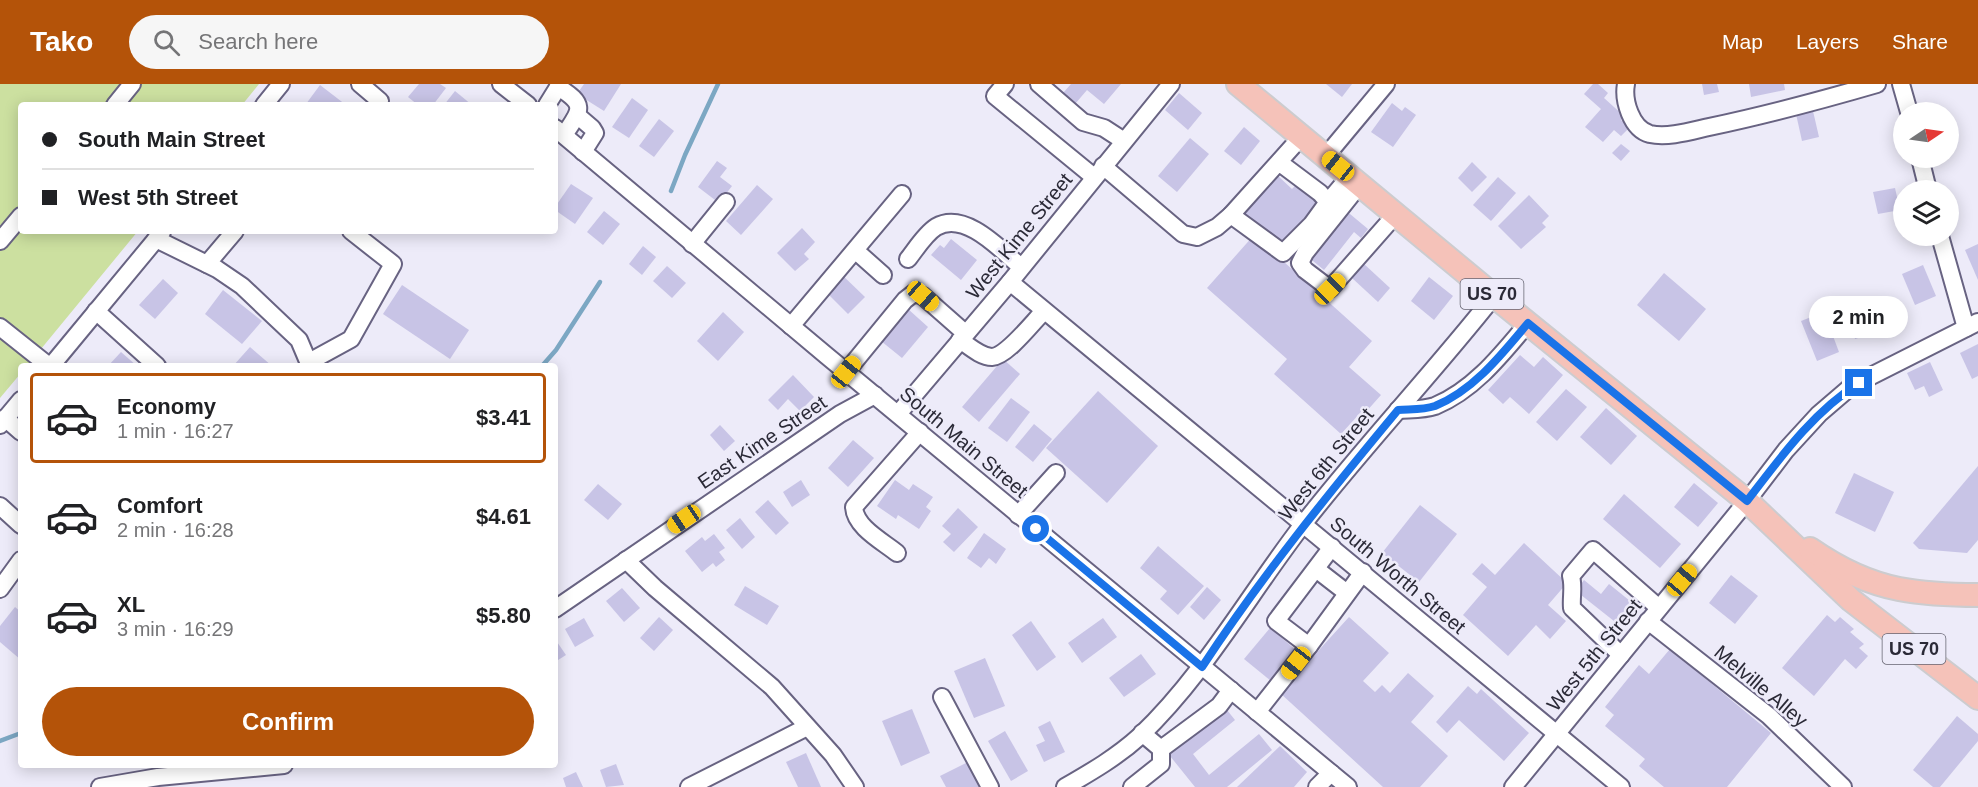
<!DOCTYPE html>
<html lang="en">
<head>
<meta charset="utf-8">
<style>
	:root { --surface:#fff; --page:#f6f6f6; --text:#202124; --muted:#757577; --line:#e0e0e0; --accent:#b45309 }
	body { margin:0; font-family:Arial,sans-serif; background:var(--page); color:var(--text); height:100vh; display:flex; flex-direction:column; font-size:22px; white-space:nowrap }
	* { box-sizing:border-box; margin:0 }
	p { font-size:20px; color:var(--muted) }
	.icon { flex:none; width:33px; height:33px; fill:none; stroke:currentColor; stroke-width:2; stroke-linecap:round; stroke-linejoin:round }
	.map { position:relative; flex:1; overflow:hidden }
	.sheet { position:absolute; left:18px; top:279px; width:540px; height:405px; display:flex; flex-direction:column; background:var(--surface); border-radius:6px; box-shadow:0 3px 15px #0003 }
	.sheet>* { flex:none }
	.top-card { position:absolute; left:18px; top:18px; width:540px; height:132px; border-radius:6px; box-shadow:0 3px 15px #0003; display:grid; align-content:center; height:132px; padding:0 24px; background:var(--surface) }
	.needle { width:39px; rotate:77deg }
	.buttons { position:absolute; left:1893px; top:18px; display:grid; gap:12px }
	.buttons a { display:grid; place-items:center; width:66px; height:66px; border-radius:50%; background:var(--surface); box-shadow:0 3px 15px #0003; font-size:30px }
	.end { position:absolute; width:27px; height:27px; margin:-14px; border:8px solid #1a73e8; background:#fff; box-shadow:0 0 0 3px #fff }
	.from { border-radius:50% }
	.bubble { position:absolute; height:42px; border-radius:21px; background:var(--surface); box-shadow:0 3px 15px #0003; font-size:20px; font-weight:800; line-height:42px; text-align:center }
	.car { position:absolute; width:18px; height:36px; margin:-18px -9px; border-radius:8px; box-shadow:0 0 4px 2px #0007; background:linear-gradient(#f5c518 24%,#345 0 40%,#f5c518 0 76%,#345 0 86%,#f5c518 0) }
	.top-card b { display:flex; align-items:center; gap:21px; height:57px; font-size:22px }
	.top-card b+b { border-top:2px solid var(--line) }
	.top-card i { width:15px; height:15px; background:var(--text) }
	ul { padding:10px 0 0; list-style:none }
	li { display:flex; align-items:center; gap:18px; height:90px; margin:0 12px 9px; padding:0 12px; border:3px solid transparent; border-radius:6px }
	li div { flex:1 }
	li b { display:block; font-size:22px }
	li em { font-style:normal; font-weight:800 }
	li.selected { border-color:var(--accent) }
	li>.icon { width:54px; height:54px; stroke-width:1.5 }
	.button { display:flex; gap:12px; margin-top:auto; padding:12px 24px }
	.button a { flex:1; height:69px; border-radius:36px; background:var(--accent); color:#fff; font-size:24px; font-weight:800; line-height:69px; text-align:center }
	header { display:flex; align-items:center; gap:36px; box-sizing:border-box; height:84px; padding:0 30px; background:var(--accent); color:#fff }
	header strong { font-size:28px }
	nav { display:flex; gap:33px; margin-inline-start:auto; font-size:21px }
	.search { width:420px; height:54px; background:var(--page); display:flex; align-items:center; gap:15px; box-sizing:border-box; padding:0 21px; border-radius:33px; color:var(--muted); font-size:22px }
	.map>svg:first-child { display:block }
	.green { fill:#cce0a0 }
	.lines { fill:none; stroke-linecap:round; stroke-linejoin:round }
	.stream { stroke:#7ca7c3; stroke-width:4.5 }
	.building { fill:#c8c4e6 }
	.minor-casing { stroke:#686382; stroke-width:20 }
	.major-casing { stroke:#cccccf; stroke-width:26 }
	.minor { stroke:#fff; stroke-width:16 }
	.major { stroke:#f5c2b9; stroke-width:22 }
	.route { stroke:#1a73e8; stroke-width:8 }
	.labels { text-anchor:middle; stroke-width:5; stroke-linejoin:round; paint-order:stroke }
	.shield { fill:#edebf9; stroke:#656471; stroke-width:1.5 }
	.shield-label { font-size:18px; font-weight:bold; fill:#2b2a37 }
	.street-label { font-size:20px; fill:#2b2a37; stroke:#edebf9 }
</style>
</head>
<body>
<header>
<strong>Tako</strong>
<div class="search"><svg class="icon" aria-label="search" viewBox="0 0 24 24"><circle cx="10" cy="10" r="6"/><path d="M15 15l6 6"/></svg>Search here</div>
<nav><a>Map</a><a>Layers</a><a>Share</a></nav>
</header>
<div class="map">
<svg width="1978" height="703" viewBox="0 0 1978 703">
	<rect width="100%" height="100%" fill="#edebf9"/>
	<polygon class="green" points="0,0 259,0 242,21 21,21 21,147 138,147 27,282 21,282 21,289 0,314"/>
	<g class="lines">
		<g class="stream">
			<polyline points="671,107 685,71 718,0"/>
			<polyline points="542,282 556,266 600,198"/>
			<polyline points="0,657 21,649"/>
		</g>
	</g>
	<g class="building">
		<polygon points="419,0 440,0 446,4 433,21 418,21 408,13"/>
		<polygon points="584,0 621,0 604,27 577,10"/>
		<polygon points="1071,0 1121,0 1104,20 1087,6 1075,20 1063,9"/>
		<polygon points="1326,0 1352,0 1342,13"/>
		<polygon points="1593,0 1598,0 1608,9 1604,14 1624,32 1621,36 1630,43 1621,52 1614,46 1603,58 1585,43 1601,25 1584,10"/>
		<polygon points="1702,0 1717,0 1719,8 1704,11"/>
		<polygon points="1749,0 1784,0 1785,6 1751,13"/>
		<polygon points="320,1 346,21 306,20"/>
		<polygon points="455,7 472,21 444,21"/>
		<polygon points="1179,9 1202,29 1188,46 1165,26"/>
		<polygon points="632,14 648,26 629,54 612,43"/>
		<polygon points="1392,19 1402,27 1405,23 1416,31 1393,63 1371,48"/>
		<polygon points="1813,27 1819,53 1802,57 1796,30"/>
		<polygon points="659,35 674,47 654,73 639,62"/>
		<polygon points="1244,43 1260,57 1241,81 1224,67"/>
		<polygon points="1190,54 1209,70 1177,108 1158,92"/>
		<polygon points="1621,60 1630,67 1621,77 1612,69"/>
		<polygon points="717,77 727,84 720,93 732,102 719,119 698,103"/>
		<polygon points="1472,78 1487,93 1472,108 1458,94"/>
		<polygon points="1277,91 1292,105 1296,101 1318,120 1281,163 1243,130"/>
		<polygon points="1498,93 1516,109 1491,137 1473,121"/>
		<polygon points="571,100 593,114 575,140 555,126 555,123"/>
		<polygon points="757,101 773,115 741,151 726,137"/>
		<polygon points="1895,104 1900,126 1878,130 1873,108"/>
		<polygon points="1529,111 1549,132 1542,139 1546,143 1521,165 1498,142"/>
		<polygon points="1344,125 1368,145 1361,154 1354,148 1324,186 1307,172"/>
		<polygon points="604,127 620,140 603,161 587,148"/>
		<polygon points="802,144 815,158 804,170 809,175 795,187 777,169"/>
		<polygon points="1254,151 1372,257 1349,283 1381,311 1365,329 1362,327 1341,350 1274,290 1287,275 1207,204"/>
		<polygon points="951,155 977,176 961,196 931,171 940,161 944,164"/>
		<polygon points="1978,160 1978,196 1965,166"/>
		<polygon points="643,162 656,173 642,191 629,180"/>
		<polygon points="1364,180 1390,204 1378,218 1352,194"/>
		<polygon points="1923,181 1936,212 1915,221 1902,190"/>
		<polygon points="667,182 686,199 672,214 653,197"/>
		<polygon points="839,188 865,213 848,230 823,205"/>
		<polygon points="1664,189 1706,225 1679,257 1637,221"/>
		<polygon points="1429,193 1453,212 1434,236 1411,217"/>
		<polygon points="163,195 178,209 155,235 139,221"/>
		<polygon points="402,201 469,246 450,275 383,230"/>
		<polygon points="223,206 262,237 242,260 205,230"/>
		<polygon points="1863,218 1874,249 1855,255 1845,224"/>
		<polygon points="908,225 928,243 902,274 881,257"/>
		<polygon points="723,228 744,248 718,277 697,257"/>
		<polygon points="1824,228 1839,268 1817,277 1801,237"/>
		<polygon points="1978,260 1978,292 1972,295 1960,269"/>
		<polygon points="250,263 272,282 233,282"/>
		<polygon points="121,268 137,282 108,282"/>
		<polygon points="1520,271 1534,283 1543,273 1563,291 1529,330 1510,313 1503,320 1488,306"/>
		<polygon points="1003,275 1020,290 979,338 962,323"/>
		<polygon points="1930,278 1943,306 1929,313 1924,302 1915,306 1907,289"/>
		<polygon points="793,291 814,313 800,327 788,315 778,326 768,316"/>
		<polygon points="1566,305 1587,323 1557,357 1536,338"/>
		<polygon points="1098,307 1158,362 1107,419 1046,364"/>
		<polygon points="1011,314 1030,328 1007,358 988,344"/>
		<polygon points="1606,324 1637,352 1611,381 1580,353"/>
		<polygon points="1034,340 1052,355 1033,378 1015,363"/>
		<polygon points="720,341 735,357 724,367 710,351"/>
		<polygon points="853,356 874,374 848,403 828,384"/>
		<polygon points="1978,382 1978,456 1967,469 1919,465 1913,459"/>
		<polygon points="1854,389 1894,408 1875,448 1835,429"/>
		<polygon points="801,396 810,411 792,423 783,408"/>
		<polygon points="895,396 909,406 913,400 933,413 926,423 931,427 919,445 898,431 896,435 877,422"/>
		<polygon points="1694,399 1718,419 1698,443 1674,423"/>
		<polygon points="598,400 622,420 608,436 584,416"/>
		<polygon points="1624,410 1681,460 1660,484 1603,435"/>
		<polygon points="768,416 789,439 776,451 755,428"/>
		<polygon points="1420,421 1457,450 1419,498 1382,469"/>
		<polygon points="958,424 978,443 954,468 943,458 951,450 942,442"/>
		<polygon points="740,434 755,453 742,465 726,446"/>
		<polygon points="984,449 1006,465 996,480 989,474 981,484 967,474"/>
		<polygon points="714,450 725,464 719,468 725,476 716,483 713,479 702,488 685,467 702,453 705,457"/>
		<polygon points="1524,459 1567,499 1548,521 1566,537 1550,555 1536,541 1508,572 1463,531 1487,503 1472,490 1482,479 1495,491"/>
		<polygon points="1158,462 1204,502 1178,531 1160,515 1167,507 1140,484"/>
		<polygon points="1731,491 1758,512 1735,540 1709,519"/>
		<polygon points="1584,496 1601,510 1609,500 1635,521 1619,541 1576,507"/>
		<polygon points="745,502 779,522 767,541 734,521"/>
		<polygon points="1207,503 1221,516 1204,536 1190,523"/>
		<polygon points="622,504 640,524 624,538 606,517"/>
		<polygon points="15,523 21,528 21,576 0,558 0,542"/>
		<polygon points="1827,531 1835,538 1840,533 1854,545 1850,548 1864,560 1859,564 1868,572 1856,585 1845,575 1814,612 1782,584"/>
		<polygon points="659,533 673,546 654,567 640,554"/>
		<polygon points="1349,533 1389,569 1363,597 1375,608 1382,601 1390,609 1408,589 1434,612 1411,638 1448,672 1420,703 1383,703 1280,609"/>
		<polygon points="584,534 594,552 575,563 565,545"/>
		<polygon points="1103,534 1117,553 1082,579 1068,559"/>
		<polygon points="1031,537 1056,573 1037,587 1012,551"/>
		<polygon points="1270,544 1296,566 1271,597 1244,575"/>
		<polygon points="555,555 566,571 555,578"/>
		<polygon points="1670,565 1771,649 1727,703 1664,703 1639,682 1645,675 1605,642 1614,631 1605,623 1639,581 1649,590"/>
		<polygon points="1141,570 1156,590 1124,613 1109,594"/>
		<polygon points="985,574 1005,622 974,634 954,587"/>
		<polygon points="1468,602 1477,610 1481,605 1529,649 1504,677 1459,636 1447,649 1436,638"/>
		<polygon points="1223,621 1235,636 1193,670 1209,691 1259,650 1272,666 1227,703 1195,703 1166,667"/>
		<polygon points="912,625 930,669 901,682 882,637"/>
		<polygon points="1957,632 1978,650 1978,657 1940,703 1933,703 1913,686"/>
		<polygon points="1050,637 1065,668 1044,678 1036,661 1045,657 1038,643"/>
		<polygon points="1005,647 1028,687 1011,697 988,657"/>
		<polygon points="1280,662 1307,688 1294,703 1237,703"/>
		<polygon points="806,669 821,703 798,703 786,678"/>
		<polygon points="970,677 983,703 946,703 940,692"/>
		<polygon points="616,680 624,701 606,703 600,686"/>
		<polygon points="576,688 583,703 566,703 563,694"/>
	</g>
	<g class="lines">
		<g class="minor-casing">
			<g id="minor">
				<polyline points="360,0 380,17"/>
				<polyline points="501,0 528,21"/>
				<polyline points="1005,0 995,12 1094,93"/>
				<polyline points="1039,0 1083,38 1104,44 1124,57"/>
				<path d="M1626,0C1623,16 1631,45 1650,50C1668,54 1691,47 1709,43C1766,31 1822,16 1877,0"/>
				<polyline points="1901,0 1909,28"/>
				<path d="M558,3C587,21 581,26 564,51"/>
				<polyline points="115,21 132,0"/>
				<polyline points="264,21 281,0"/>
				<polyline points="547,21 560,0"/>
				<polyline points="578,32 592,44 595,49 583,68"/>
				<polyline points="555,44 827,272 1348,703"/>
				<polyline points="1326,72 1386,0"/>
				<polyline points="1920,74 1928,106"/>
				<polyline points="1280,79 1320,109 1328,118 1312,140 1283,169 1231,131 1302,52"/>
				<polyline points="1103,82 1183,150 1197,153 1217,143 1231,131"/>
				<polyline points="1360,100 1305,169 1300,179 1305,186 1330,205 1397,129"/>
				<polyline points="1328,118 1350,92"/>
				<polyline points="1940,152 1966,244"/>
				<polyline points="156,155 217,185 242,202 299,256 310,282"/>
				<polyline points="0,157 21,132"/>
				<polyline points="692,160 726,118"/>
				<polyline points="856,167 883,191"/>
				<path d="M908,175C916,165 925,150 936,143C965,126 1001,166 1021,183"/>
				<polyline points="207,180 235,147"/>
				<polyline points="1010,198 1621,703"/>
				<polyline points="96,227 157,282"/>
				<polyline points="791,242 902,110"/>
				<polyline points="0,243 49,282"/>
				<path d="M960,256C969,262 981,273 992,273C1007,272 1033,238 1044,227"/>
				<polyline points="309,278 351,255 393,180 351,147"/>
				<polyline points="51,282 162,148"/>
				<polyline points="846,288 905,216 914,209 923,212 965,249"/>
				<path d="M1398,326C1410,325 1423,326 1435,322C1474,306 1502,270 1528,239"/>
				<polyline points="898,330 1010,198 1171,0"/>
				<polyline points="5,334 21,348"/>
				<polyline points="0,341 21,316"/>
				<polyline points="0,422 21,441"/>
				<polyline points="1018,431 1056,389"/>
				<polyline points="1332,463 1276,537 1309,562 1363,488"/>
				<path d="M897,469C882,457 855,443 854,423L920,348"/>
				<polyline points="626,476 655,504 772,603 833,671 855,703"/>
				<polyline points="1316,485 1347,509"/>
				<polyline points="0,505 21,476"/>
				<polyline points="555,525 840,330 875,311"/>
				<polyline points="1648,537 1769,632 1843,703"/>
				<path d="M1621,571L1572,524C1571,513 1574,503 1571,492L1593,466L1659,524"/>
				<polyline points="942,613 990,703"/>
				<polyline points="1257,628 1309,562"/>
				<polyline points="1142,649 1161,665 1219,622 1231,606"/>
				<polyline points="100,703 158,693 284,681"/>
				<polyline points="689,703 807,643"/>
				<path d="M1065,703C1091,688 1117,673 1140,652C1205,590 1249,510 1304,439C1365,361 1433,289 1494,212"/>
				<polyline points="1132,703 1161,680 1161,665"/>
				<polyline points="1317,703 1331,689"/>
				<polyline points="1513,703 1747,417 1786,366 1819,330 1847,306 1871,292 1978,238"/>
			</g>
		</g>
		<g class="major-casing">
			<g id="major">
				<polyline points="1238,0 1494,212 1747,417 1851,516 1978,614"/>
				<path d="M1810,465C1836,483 1868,499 1899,505C1925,510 1952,511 1978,511"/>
			</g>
		</g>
		<use href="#minor" class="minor"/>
		<use href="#major" class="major"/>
	</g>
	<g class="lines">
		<path class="route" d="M1036,445L1202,583C1261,493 1329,409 1398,326C1410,325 1423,326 1435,322C1474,306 1502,270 1528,239L1747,417C1780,374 1813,328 1859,299"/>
	</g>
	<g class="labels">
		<g class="shield">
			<rect x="1460.5" y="195" width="63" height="30" rx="4.5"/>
			<rect x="1882.5" y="550" width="63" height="30" rx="4.5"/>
		</g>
		<g class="shield-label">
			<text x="1492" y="216">US 70</text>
			<text x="1914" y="571">US 70</text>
		</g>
		<g class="street-label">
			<text transform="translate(1019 152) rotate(-51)" y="7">West Kime Street</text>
			<text transform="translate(762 358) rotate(-34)" y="7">East Kime Street</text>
			<text transform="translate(964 358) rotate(40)" y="7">South Main Street</text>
			<text transform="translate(1326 380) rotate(-51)" y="7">West 6th Street</text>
			<text transform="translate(1398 491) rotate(40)" y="7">South Worth Street</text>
			<text transform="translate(1594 571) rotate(-51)" y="7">West 5th Street</text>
			<text transform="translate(1761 602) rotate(40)" y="7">Melville Alley</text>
		</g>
	</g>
</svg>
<div class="buttons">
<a><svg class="needle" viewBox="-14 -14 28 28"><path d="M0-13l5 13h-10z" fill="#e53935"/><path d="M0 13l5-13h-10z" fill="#757577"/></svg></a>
<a><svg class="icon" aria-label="layers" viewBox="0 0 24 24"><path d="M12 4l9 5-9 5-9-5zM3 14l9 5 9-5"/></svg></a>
</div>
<i class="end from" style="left:1036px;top:445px"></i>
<i class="end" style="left:1859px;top:299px"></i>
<div class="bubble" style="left:1809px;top:212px;width:99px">2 min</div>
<i class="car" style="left:1338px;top:82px;rotate:309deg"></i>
<i class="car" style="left:1330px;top:205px;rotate:45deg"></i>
<i class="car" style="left:923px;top:212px;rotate:131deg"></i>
<i class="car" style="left:846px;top:288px;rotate:39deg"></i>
<i class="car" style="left:684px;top:435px;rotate:236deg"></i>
<i class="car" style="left:1682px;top:496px;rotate:40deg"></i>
<i class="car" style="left:1296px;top:579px;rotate:218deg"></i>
<div class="top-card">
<b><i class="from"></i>South Main Street</b>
<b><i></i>West 5th Street</b>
</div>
<section class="sheet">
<ul>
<li class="selected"><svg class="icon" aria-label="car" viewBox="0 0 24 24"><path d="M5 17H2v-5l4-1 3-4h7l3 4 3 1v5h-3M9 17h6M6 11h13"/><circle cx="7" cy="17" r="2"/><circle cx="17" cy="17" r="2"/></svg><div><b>Economy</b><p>1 min · 16:27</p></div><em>$3.41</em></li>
<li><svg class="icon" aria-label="car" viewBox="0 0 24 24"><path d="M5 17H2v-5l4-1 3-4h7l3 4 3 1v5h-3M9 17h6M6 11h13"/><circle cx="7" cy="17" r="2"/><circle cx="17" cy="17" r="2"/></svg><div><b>Comfort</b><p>2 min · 16:28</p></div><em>$4.61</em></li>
<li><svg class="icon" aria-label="car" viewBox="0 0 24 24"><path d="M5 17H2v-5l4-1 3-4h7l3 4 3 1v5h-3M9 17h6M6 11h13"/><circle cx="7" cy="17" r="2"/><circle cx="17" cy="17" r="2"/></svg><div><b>XL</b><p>3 min · 16:29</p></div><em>$5.80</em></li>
</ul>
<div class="button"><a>Confirm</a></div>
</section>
</div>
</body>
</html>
